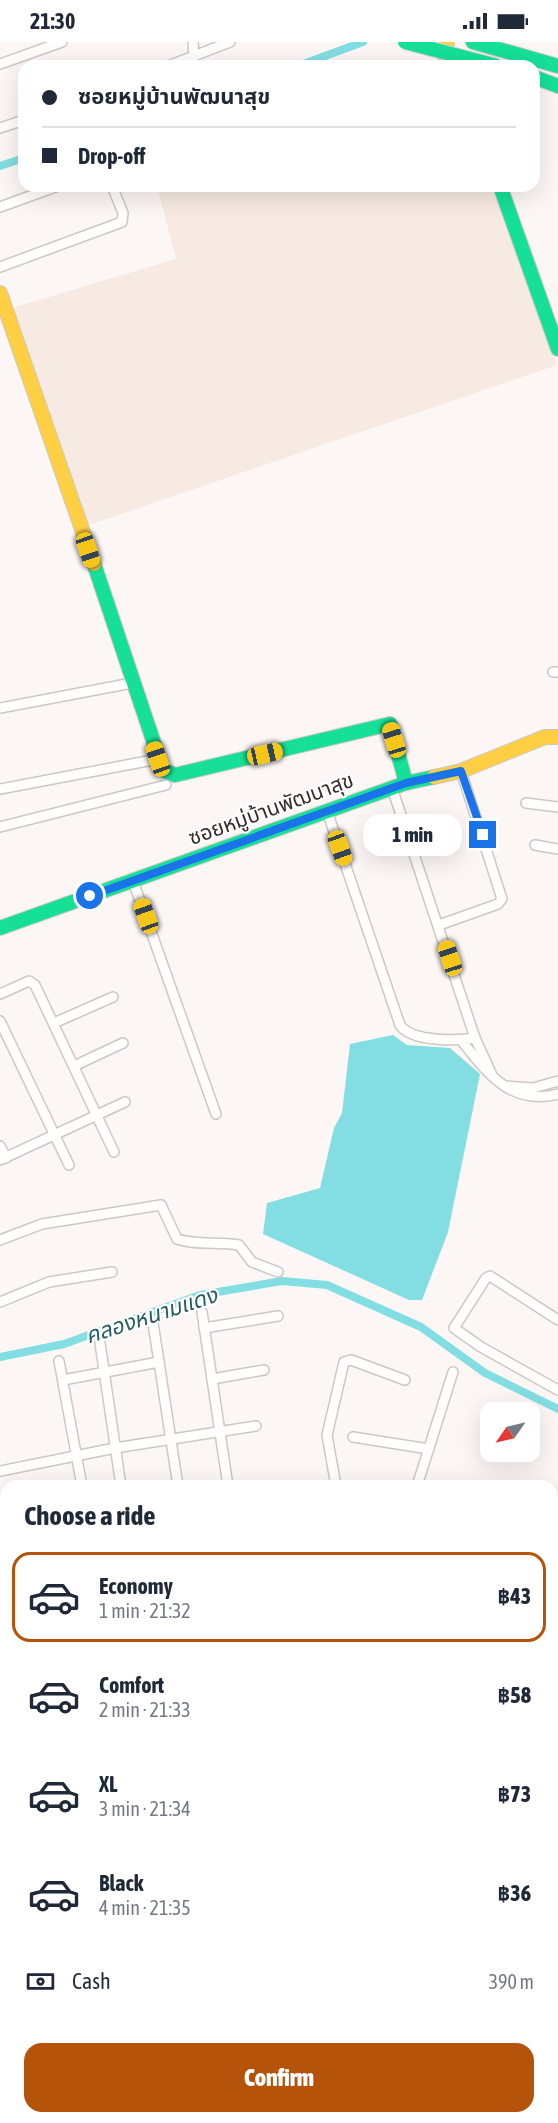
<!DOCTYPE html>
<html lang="en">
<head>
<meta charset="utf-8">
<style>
	:root { --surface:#fff; --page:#f2f2f3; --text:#1f2937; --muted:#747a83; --line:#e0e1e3; --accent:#b45309 }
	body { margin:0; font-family:"Asap Condensed","Noto Sans Thai",sans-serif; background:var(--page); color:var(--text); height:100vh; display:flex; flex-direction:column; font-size:22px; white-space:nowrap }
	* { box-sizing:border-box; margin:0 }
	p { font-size:20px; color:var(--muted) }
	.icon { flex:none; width:33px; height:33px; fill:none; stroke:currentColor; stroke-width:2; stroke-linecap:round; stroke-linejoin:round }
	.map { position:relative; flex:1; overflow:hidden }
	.sheet { position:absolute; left:0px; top:1438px; width:558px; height:644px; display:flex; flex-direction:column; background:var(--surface); border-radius:18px 18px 0 0; box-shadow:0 6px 24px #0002 }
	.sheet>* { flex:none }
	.top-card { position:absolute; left:18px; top:18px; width:522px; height:132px; border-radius:18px; box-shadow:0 6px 24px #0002; display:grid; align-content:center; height:132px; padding:0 24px; background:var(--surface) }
	.needle { width:39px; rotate:236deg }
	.buttons { position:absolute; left:480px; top:1360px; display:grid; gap:12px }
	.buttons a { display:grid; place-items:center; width:60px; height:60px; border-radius:12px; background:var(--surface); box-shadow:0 6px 24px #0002; font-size:30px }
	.end { position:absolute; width:27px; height:27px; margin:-14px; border:8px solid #1a73e8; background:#fff; box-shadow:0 0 0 3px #fff }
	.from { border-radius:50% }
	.bubble { position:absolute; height:42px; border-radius:18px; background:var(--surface); box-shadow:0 6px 24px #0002; font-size:20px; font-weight:800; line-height:42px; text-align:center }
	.car { position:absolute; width:18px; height:36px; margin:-18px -9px; border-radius:8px; box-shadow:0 0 4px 2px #0007; background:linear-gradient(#f5c518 24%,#345 0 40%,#f5c518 0 76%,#345 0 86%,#f5c518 0) }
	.top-card b { display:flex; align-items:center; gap:21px; height:57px; font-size:22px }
	.top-card b+b { border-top:2px solid var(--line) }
	.top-card i { width:15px; height:15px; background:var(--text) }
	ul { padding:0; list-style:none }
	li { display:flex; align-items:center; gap:18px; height:90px; margin:0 12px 9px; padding:0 12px; border:3px solid transparent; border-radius:18px }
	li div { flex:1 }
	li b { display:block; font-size:22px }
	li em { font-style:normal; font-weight:800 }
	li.active { border-color:var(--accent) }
	li>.icon { width:54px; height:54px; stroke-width:1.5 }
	h2 { padding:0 24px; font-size:27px; line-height:72px }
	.pay { display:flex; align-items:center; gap:15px; height:66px; padding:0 24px; font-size:22px }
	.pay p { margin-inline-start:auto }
	.cta { display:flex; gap:12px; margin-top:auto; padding:12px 24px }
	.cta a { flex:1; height:69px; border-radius:18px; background:var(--accent); color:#fff; font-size:24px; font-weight:800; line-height:69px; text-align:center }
	.status { display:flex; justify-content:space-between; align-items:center; height:42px; padding:0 30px; background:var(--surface); direction:ltr }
	.status svg { height:16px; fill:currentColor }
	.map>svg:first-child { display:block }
	.built { fill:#f6eae2 }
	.water { fill:#82dee2 }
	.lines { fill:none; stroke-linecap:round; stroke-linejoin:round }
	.canal { stroke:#82dee2; stroke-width:8 }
	.street-casing { stroke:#cec8c4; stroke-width:12 }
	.fast-casing { stroke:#cec8c4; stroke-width:16 }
	.slow-casing { stroke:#cec8c4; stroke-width:16 }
	.street { stroke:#fffefd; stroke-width:9 }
	.fast { stroke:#16e098; stroke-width:14 }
	.slow { stroke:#ffcf43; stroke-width:14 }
	.fast-bridge-casing { stroke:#d6d2d0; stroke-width:16; stroke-linecap:butt }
	.fast-bridge { stroke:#16e098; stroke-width:14 }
	.route { stroke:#1a73e8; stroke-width:8 }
	.labels { text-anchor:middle; stroke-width:4.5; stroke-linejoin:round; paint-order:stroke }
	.street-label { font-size:21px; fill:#362e28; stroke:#fff }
	.water-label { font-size:22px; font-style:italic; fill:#265d60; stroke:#fff }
</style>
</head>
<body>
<div class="status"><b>21:30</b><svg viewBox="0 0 49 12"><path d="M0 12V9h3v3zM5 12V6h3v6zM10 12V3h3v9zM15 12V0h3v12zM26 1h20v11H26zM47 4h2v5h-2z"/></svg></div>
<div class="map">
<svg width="558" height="2081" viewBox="0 0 558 2081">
	<rect width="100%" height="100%" fill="#fcf7f4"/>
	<polygon class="built" points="157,144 491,144 557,323 80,486 6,268 176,217"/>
	<polygon class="water" points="393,993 407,1003 450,1006 480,1032 448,1190 422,1258 409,1258 263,1192 267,1161 320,1146 334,1086 342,1071 350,1002"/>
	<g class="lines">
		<g class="canal">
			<polyline points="298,24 363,0"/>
			<polyline points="0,124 24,116"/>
			<polyline points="0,1315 64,1302 200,1253 282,1239 327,1243 421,1285 485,1331 558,1367"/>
		</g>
		<g class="street-casing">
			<g id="street">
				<polyline points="193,0 194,14"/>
				<polyline points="0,22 62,0"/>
				<polyline points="168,24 230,0"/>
				<polyline points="0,86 24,78"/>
				<polyline points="0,165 58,144"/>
				<polyline points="0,225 122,180 123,171 112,144"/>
				<polyline points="553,630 558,630"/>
				<polyline points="0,666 132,641"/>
				<polyline points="392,746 475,996"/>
				<polyline points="0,747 158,717"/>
				<polyline points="526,761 558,765"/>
				<path d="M327,769L400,983C411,1000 457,999 475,996L492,1033"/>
				<polyline points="0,785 166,743"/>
				<polyline points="535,803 558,807"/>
				<polyline points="133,839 216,1072"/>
				<polyline points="439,883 498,862 502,857 461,729"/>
				<polyline points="0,952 29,939 35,943 114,1110"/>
				<polyline points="0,979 69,1123"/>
				<polyline points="54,981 113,955"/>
				<path d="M461,998C487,1031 511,1064 558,1052"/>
				<polyline points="74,1024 123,1001"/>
				<polyline points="505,1044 533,1046 558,1039"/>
				<polyline points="0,1104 6,1116"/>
				<polyline points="0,1118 125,1060"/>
				<path d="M0,1198L42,1182L161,1163L177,1197C197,1204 218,1199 239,1203L252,1220L278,1230"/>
				<polyline points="0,1260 49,1240 112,1230"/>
				<polyline points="202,1270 228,1444"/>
				<polyline points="558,1278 490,1234 486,1236 454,1286 481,1305 558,1348"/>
				<polyline points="153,1281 178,1444"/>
				<polyline points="204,1286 278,1274"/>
				<polyline points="100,1301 121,1444"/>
				<polyline points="59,1319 82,1444"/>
				<polyline points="212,1337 264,1328"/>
				<polyline points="63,1338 159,1320"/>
				<polyline points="353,1395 429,1407"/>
				<polyline points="0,1429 115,1406 256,1384"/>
				<polyline points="336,1444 327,1393 344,1320 351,1318 405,1338"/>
				<polyline points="417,1444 453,1330"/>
				<polyline points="552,1484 554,1484"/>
				<polyline points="0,1603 6,1602"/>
				<polyline points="0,1871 6,1870"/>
				<polyline points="554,1893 556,2081"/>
				<polyline points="0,1898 6,1897"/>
				<polyline points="0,1939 6,1938"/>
				<polyline points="0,2011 6,2010"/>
				<polyline points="279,2076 279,2081"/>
				<polyline points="323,2076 323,2081"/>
				<polyline points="369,2076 369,2081"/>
				<polyline points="417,2076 417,2081"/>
				<polyline points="463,2076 463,2081"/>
				<polyline points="510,2076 510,2081"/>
				<polyline points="222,2081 260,2076"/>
			</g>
		</g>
		<g class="fast-casing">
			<g id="fast">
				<polyline points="473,0 558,24"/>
				<polyline points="534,35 558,44"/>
				<polyline points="500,144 558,307"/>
				<polyline points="94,522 163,728 175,733 390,682 406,741"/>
				<polyline points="0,886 406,741 434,735"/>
			</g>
		</g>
		<g class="slow-casing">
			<g id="slow">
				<polyline points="445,24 447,0"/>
				<polyline points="0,251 94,522"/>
				<polyline points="434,735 461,729 545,695 558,695"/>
			</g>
		</g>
		<use href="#street" class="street"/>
		<use href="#fast" class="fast"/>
		<use href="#slow" class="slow"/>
		<g class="fast-bridge-casing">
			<polyline id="fast-bridge" points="405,0 497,24"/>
		</g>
		<use href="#fast-bridge" class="fast-bridge"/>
	</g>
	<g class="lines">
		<polyline class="route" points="90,854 406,741 461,729 483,793"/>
	</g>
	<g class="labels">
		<g class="street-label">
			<text transform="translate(271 767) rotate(-20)" y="7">ซอยหมู่บ้านพัฒนาสุข</text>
		</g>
		<g class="water-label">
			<text transform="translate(151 1273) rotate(-18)" y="8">คลองหนามแดง</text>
		</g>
	</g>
</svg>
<div class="buttons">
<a><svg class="needle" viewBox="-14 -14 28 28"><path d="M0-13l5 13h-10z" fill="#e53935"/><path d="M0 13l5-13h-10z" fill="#747a83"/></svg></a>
</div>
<i class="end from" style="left:90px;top:854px"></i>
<i class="end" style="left:483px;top:793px"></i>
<div class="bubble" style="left:363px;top:772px;width:99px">1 min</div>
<i class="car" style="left:88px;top:508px;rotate:161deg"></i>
<i class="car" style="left:394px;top:698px;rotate:343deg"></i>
<i class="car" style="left:265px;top:712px;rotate:77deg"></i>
<i class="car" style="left:158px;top:717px;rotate:341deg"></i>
<i class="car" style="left:340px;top:806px;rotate:160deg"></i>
<i class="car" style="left:146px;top:874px;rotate:340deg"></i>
<i class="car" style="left:450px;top:916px;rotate:342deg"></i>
<div class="top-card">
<b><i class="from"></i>ซอยหมู่บ้านพัฒนาสุข</b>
<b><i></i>Drop-off</b>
</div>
<section class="sheet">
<h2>Choose a ride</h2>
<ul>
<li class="active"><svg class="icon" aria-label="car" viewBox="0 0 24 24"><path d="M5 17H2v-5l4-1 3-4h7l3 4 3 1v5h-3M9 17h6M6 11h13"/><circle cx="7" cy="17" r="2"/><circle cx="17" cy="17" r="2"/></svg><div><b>Economy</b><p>1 min · 21:32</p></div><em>฿43</em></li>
<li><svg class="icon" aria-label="car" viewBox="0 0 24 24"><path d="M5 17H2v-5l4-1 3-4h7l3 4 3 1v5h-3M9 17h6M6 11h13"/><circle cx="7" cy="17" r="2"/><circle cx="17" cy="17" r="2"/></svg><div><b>Comfort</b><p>2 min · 21:33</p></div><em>฿58</em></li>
<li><svg class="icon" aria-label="car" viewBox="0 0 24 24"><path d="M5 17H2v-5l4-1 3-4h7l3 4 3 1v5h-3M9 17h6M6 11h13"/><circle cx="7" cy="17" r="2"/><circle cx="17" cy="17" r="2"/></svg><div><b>XL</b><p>3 min · 21:34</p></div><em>฿73</em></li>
<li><svg class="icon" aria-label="car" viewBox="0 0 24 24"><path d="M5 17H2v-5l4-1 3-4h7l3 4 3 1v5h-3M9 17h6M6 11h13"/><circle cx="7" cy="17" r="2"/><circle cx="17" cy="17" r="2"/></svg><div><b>Black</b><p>4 min · 21:35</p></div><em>฿36</em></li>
</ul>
<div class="pay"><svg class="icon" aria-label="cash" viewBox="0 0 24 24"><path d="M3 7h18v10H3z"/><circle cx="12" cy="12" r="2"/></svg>Cash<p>390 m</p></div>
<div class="cta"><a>Confirm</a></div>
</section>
</div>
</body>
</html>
